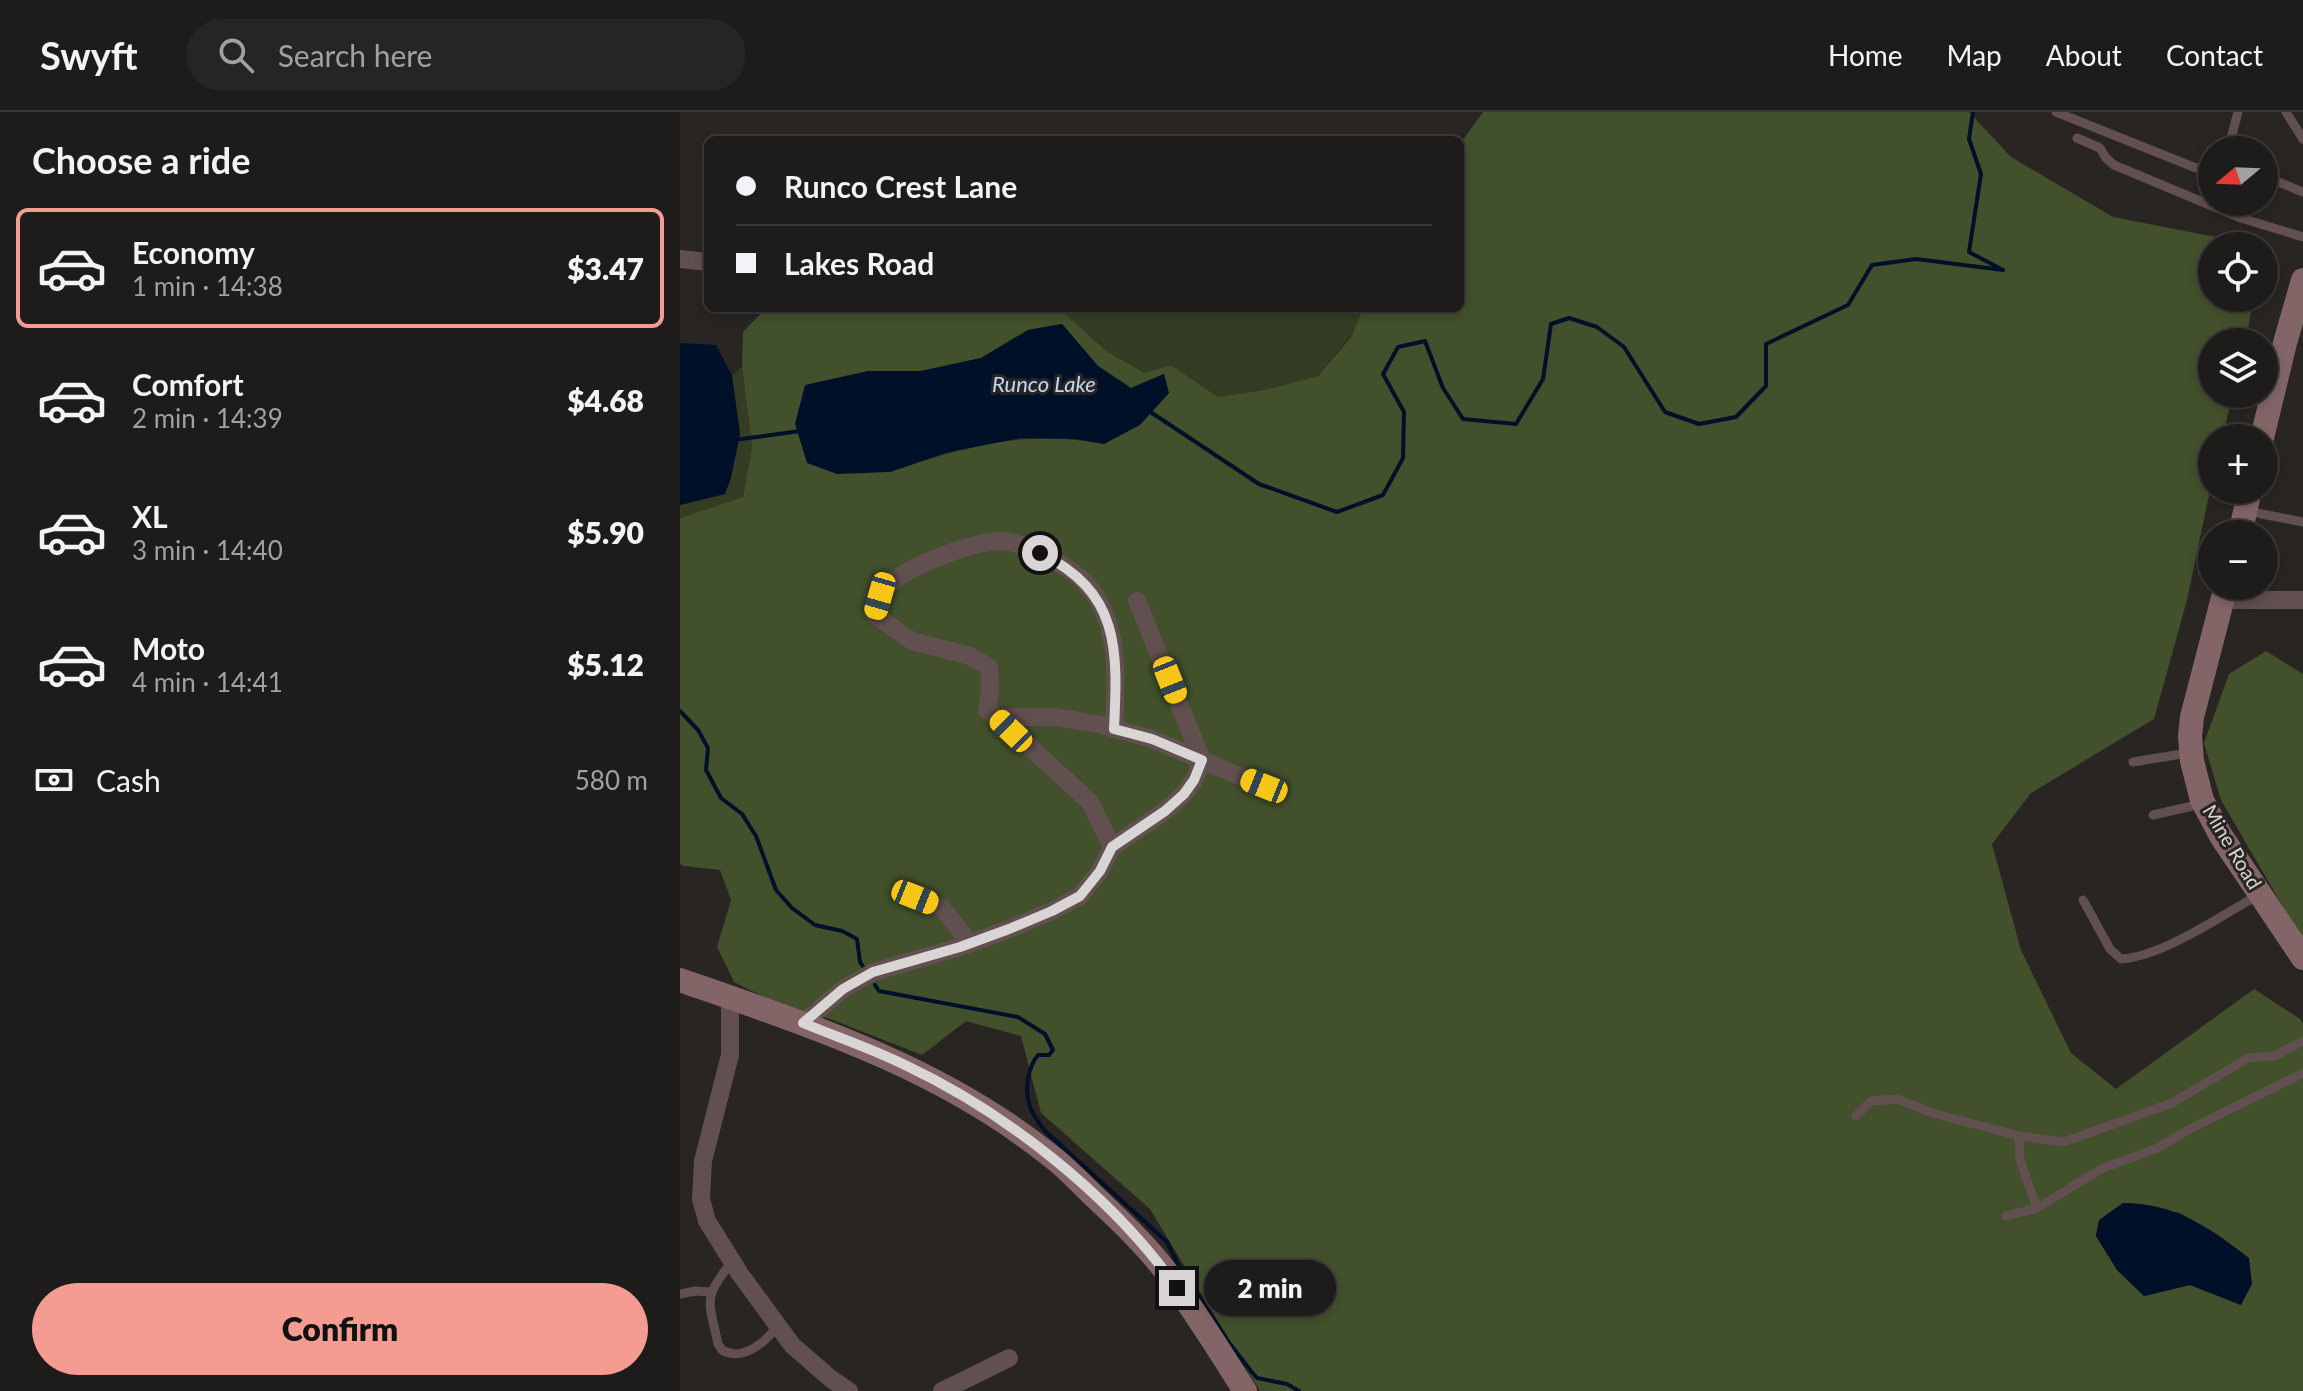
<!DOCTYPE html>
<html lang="en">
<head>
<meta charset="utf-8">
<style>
	:root { --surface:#1e1c1a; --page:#262523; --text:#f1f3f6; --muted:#a1a1a2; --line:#3c3a39; --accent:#f59c92 }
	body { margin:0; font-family:Lato,sans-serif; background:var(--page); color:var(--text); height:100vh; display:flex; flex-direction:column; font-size:30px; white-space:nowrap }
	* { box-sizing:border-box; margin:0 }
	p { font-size:26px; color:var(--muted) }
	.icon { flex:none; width:44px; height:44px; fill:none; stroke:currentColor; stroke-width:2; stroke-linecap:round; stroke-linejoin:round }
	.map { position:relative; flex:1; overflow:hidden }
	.sheet { display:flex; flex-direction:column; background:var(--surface); width:680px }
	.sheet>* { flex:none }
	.guide { position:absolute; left:24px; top:24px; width:760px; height:176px; border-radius:12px; box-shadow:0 4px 12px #0003,0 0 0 2px var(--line); display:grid; align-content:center; height:176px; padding:0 32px; background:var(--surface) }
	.needle { width:52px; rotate:251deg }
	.tools { position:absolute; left:1518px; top:24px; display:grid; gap:16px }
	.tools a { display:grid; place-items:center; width:80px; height:80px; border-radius:50%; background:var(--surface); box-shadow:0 4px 12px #0003,0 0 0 2px var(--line); font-size:40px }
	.end { position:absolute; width:36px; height:36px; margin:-18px; border:10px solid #d8d5d4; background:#111; box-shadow:0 0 0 4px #111 }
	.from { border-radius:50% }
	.bubble { position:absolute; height:56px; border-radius:28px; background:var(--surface); box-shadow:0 4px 12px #0003,0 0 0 2px var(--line); font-size:26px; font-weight:800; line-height:56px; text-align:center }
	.car { position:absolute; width:24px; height:48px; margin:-24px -12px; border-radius:10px; box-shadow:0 0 6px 2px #0007; background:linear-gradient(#f5c518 24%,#345 0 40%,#f5c518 0 76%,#345 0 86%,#f5c518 0) }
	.guide b { display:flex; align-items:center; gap:28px; height:76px; font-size:30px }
	.guide b+b { border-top:2px solid var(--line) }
	.guide i { width:20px; height:20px; background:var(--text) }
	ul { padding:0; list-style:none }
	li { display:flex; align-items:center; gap:24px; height:120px; margin:0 16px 12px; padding:0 16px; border:4px solid transparent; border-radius:12px }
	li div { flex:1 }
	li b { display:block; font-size:30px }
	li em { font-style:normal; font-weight:800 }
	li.selected { border-color:var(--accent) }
	li>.icon { width:72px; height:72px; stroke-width:1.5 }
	h2 { padding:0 32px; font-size:36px; line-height:96px }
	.pay { display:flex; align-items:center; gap:20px; height:88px; padding:0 32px; font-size:30px }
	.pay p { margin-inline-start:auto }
	.primary-button { display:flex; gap:16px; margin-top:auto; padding:16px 32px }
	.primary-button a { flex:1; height:92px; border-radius:48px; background:var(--accent); color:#111; font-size:32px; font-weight:800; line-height:92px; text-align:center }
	header { display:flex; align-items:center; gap:48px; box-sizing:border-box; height:112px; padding:0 40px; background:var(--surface); border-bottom:2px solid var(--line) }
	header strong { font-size:38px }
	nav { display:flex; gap:44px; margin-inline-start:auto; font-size:28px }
	.search { width:560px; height:72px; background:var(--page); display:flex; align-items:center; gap:20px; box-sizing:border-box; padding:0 28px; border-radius:44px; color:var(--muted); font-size:30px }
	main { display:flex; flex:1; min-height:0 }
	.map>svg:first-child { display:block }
	.green { fill:#343d24 }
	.forest { fill:#43502c; fill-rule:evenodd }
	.water { fill:#001028 }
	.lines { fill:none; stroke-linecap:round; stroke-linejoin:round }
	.stream { stroke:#001028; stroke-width:4 }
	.lane { stroke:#624f50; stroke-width:9 }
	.street { stroke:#624f50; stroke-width:18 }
	.secondary { stroke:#836568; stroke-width:24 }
	.route { stroke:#d8d5d4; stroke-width:10 }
	.labels { text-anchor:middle; stroke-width:6; stroke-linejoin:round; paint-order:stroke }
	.street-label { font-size:20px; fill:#d8d5d4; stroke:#282523 }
	.water-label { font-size:22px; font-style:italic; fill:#bdd8f7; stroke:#282523 }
</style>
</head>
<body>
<header>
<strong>Swyft</strong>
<div class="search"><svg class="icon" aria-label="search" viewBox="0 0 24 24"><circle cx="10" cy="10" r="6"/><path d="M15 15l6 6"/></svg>Search here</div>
<nav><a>Home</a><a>Map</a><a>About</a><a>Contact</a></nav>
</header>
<main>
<section class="sheet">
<h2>Choose a ride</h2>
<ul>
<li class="selected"><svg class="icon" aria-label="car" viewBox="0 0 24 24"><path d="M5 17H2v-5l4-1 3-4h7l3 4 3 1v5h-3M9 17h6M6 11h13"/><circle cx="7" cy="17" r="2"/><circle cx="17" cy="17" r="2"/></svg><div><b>Economy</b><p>1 min · 14:38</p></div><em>$3.47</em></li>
<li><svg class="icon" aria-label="car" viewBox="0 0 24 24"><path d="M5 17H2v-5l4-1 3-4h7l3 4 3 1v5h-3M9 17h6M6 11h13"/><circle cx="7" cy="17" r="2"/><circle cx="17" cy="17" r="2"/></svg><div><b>Comfort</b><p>2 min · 14:39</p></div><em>$4.68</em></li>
<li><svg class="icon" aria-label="car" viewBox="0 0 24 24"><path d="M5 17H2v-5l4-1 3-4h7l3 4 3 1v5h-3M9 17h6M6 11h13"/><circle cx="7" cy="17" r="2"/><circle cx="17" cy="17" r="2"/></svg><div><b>XL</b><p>3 min · 14:40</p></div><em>$5.90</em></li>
<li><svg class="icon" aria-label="car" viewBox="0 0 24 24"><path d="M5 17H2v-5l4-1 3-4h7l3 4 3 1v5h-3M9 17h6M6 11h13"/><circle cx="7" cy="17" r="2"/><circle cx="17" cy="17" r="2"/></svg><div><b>Moto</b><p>4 min · 14:41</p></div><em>$5.12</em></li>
</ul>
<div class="pay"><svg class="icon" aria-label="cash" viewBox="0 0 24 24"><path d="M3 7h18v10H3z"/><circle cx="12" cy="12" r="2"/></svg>Cash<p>580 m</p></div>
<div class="primary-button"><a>Confirm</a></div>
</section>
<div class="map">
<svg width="1623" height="1279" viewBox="0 0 1623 1279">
	<rect width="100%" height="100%" fill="#282523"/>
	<g class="green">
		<polygon points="342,196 683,196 672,222 638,264 589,277 538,285 491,253 466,261 426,239 386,202"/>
		<polygon points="62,255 72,335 63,385 0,406 0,393 45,382 60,322 52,264"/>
	</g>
	<g class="forest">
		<path d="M803,0H1289L1331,45L1433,105L1546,127L1549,134H1532V186H1568L1572,196L1565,230H1532V282H1553L1542,326H1532V369L1507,488L1474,607L1351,681L1312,732L1341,838L1391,941L1436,977L1574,877L1620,907L1623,912V1279H580L470,1097L361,1001L341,924L286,909L242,943L153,908L96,891L54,870L37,835L51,788L40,758L4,754L0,752V406L63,385L72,335L62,255L63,220L86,196H337L386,202L426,239L465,261L491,253L538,285L589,277L638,264L671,225L683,196H780V32ZM382,212L418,254L451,276L484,262L424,332C345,317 284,334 210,360L188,259H241L301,246L348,218ZM1498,1100L1537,1122L1569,1146L1561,1193L1510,1173L1464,1184L1437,1158L1416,1124L1419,1109Z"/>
		<polygon points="1586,539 1623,562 1623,829 1541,688 1524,631 1549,562"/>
	</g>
	<g class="water">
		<polygon points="382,212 418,254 451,276 484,262 489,281 460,313 424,332 396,327 340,326 265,341 210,360 157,362 127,351 115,312 125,273 188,259 241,259 301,246 348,218"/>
		<polygon points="0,231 36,233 52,264 60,322 51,366 45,382 0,393"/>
		<path d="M1443,1091C1495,1091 1528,1115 1569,1146L1572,1172L1561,1193L1510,1173L1464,1184L1437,1158L1416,1124L1419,1108Z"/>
	</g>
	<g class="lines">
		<g class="stream">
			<polyline points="469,299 579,372 657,400 703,383 723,346 724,300 703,262 718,235 745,229 763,276 783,307 836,312 863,267 871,212 889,206 917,215 944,235 985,300 1019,312 1056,305 1086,274 1086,232 1168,193 1192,153 1236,147 1323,158 1289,140 1301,62 1289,27 1293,0"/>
			<polyline points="54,328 120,319"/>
			<polyline points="0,599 18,618 28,636 26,658 41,686 62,702 76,724 96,778 112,796 135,813 162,819 177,827 180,850 184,856"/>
			<path d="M195,873L199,879L338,905L365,922L373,938L369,943H358C348,955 344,978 350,995C353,1003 359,1011 364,1018L487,1130L498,1152L550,1232L571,1259L577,1266L607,1272L619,1279"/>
		</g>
		<g class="lane">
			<polyline points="1376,0 1516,56 1532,52"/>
			<polyline points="1606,0 1623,27"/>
			<polyline points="1397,26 1420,36 1426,46 1434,53 1561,106 1623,125"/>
			<polyline points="1548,38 1558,0"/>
			<polyline points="1584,64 1623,80"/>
			<polyline points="1567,399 1623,410"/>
			<polyline points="1453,650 1508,641"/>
			<polyline points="1473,703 1521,692"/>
			<path d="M1403,788L1430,837L1441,847C1484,844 1542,803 1580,782"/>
			<polyline points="1176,1004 1191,989 1216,987 1256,1002 1339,1024 1384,1030 1492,991 1568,946 1594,944 1623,929"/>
			<polyline points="1339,1024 1340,1048 1357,1096"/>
			<polyline points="1326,1104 1357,1096 1423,1056 1478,1036 1506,1019 1623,961"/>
			<path d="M52,1150C22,1186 29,1188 38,1232L42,1238C63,1250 86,1230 98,1213"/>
			<polyline points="0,1182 15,1179 31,1180"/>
		</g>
		<g class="street">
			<polyline points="0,147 28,150"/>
			<polyline points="1542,488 1623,488"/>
			<polyline points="317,605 410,690 432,735"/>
			<path d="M434,617C436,571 441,513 409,475C392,455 346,429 319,429C292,430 224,455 207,475C200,483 198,493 195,503L232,529L290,544L309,555L310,578L307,598L317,605H376L422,613L472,627L595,679"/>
			<polyline points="235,785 262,796 290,831"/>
			<polyline points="50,885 50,943 23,1049 21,1087 27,1109 60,1162 112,1233 151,1267 169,1279"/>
			<polyline points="123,911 163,877 193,860 280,835 329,817 372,799 400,784 420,759 432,735 485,699 504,682 514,668 522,648 457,489"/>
			<polyline points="262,1279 329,1246"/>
		</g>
		<g class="secondary">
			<polyline points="1582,326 1605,231 1623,168"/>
			<polyline points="1560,422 1570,378"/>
			<polyline points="1546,474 1512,605 1510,624 1512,649 1522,688 1541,724 1623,846"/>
			<path d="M0,868C132,914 262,956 372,1045C388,1057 402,1073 417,1087C440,1109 464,1131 484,1157C513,1196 539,1238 565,1279"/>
		</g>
	</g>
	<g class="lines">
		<path class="route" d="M360,441C440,480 438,537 434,617L472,627L522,648L514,668L504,682L485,699L432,735L420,759L400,784L372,799L329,817L280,835L193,860L163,877L123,911C157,925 193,937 225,953C327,1001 432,1084 497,1176"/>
	</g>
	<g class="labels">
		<g class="street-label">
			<text transform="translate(1552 735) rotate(59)" y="7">Mine Road</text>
		</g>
		<g class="water-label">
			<text x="364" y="280">Runco Lake</text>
		</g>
	</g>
</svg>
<div class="tools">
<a><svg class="needle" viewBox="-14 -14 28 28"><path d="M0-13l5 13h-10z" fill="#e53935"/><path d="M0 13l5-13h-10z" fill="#a1a1a2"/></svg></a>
<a><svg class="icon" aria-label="locate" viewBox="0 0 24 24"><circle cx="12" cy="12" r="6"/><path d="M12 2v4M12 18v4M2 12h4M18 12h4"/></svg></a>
<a><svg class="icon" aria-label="layers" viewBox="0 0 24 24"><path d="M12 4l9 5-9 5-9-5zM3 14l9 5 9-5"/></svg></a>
<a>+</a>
<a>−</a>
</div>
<i class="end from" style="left:360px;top:441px"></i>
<i class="end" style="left:497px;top:1176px"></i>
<div class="bubble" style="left:524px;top:1148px;width:132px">2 min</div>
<i class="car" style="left:200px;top:484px;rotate:196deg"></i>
<i class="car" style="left:490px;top:568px;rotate:158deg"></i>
<i class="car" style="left:331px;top:619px;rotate:314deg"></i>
<i class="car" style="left:584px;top:674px;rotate:292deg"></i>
<i class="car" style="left:235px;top:785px;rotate:112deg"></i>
<div class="guide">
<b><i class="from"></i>Runco Crest Lane</b>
<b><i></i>Lakes Road</b>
</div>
</div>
</main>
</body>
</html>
